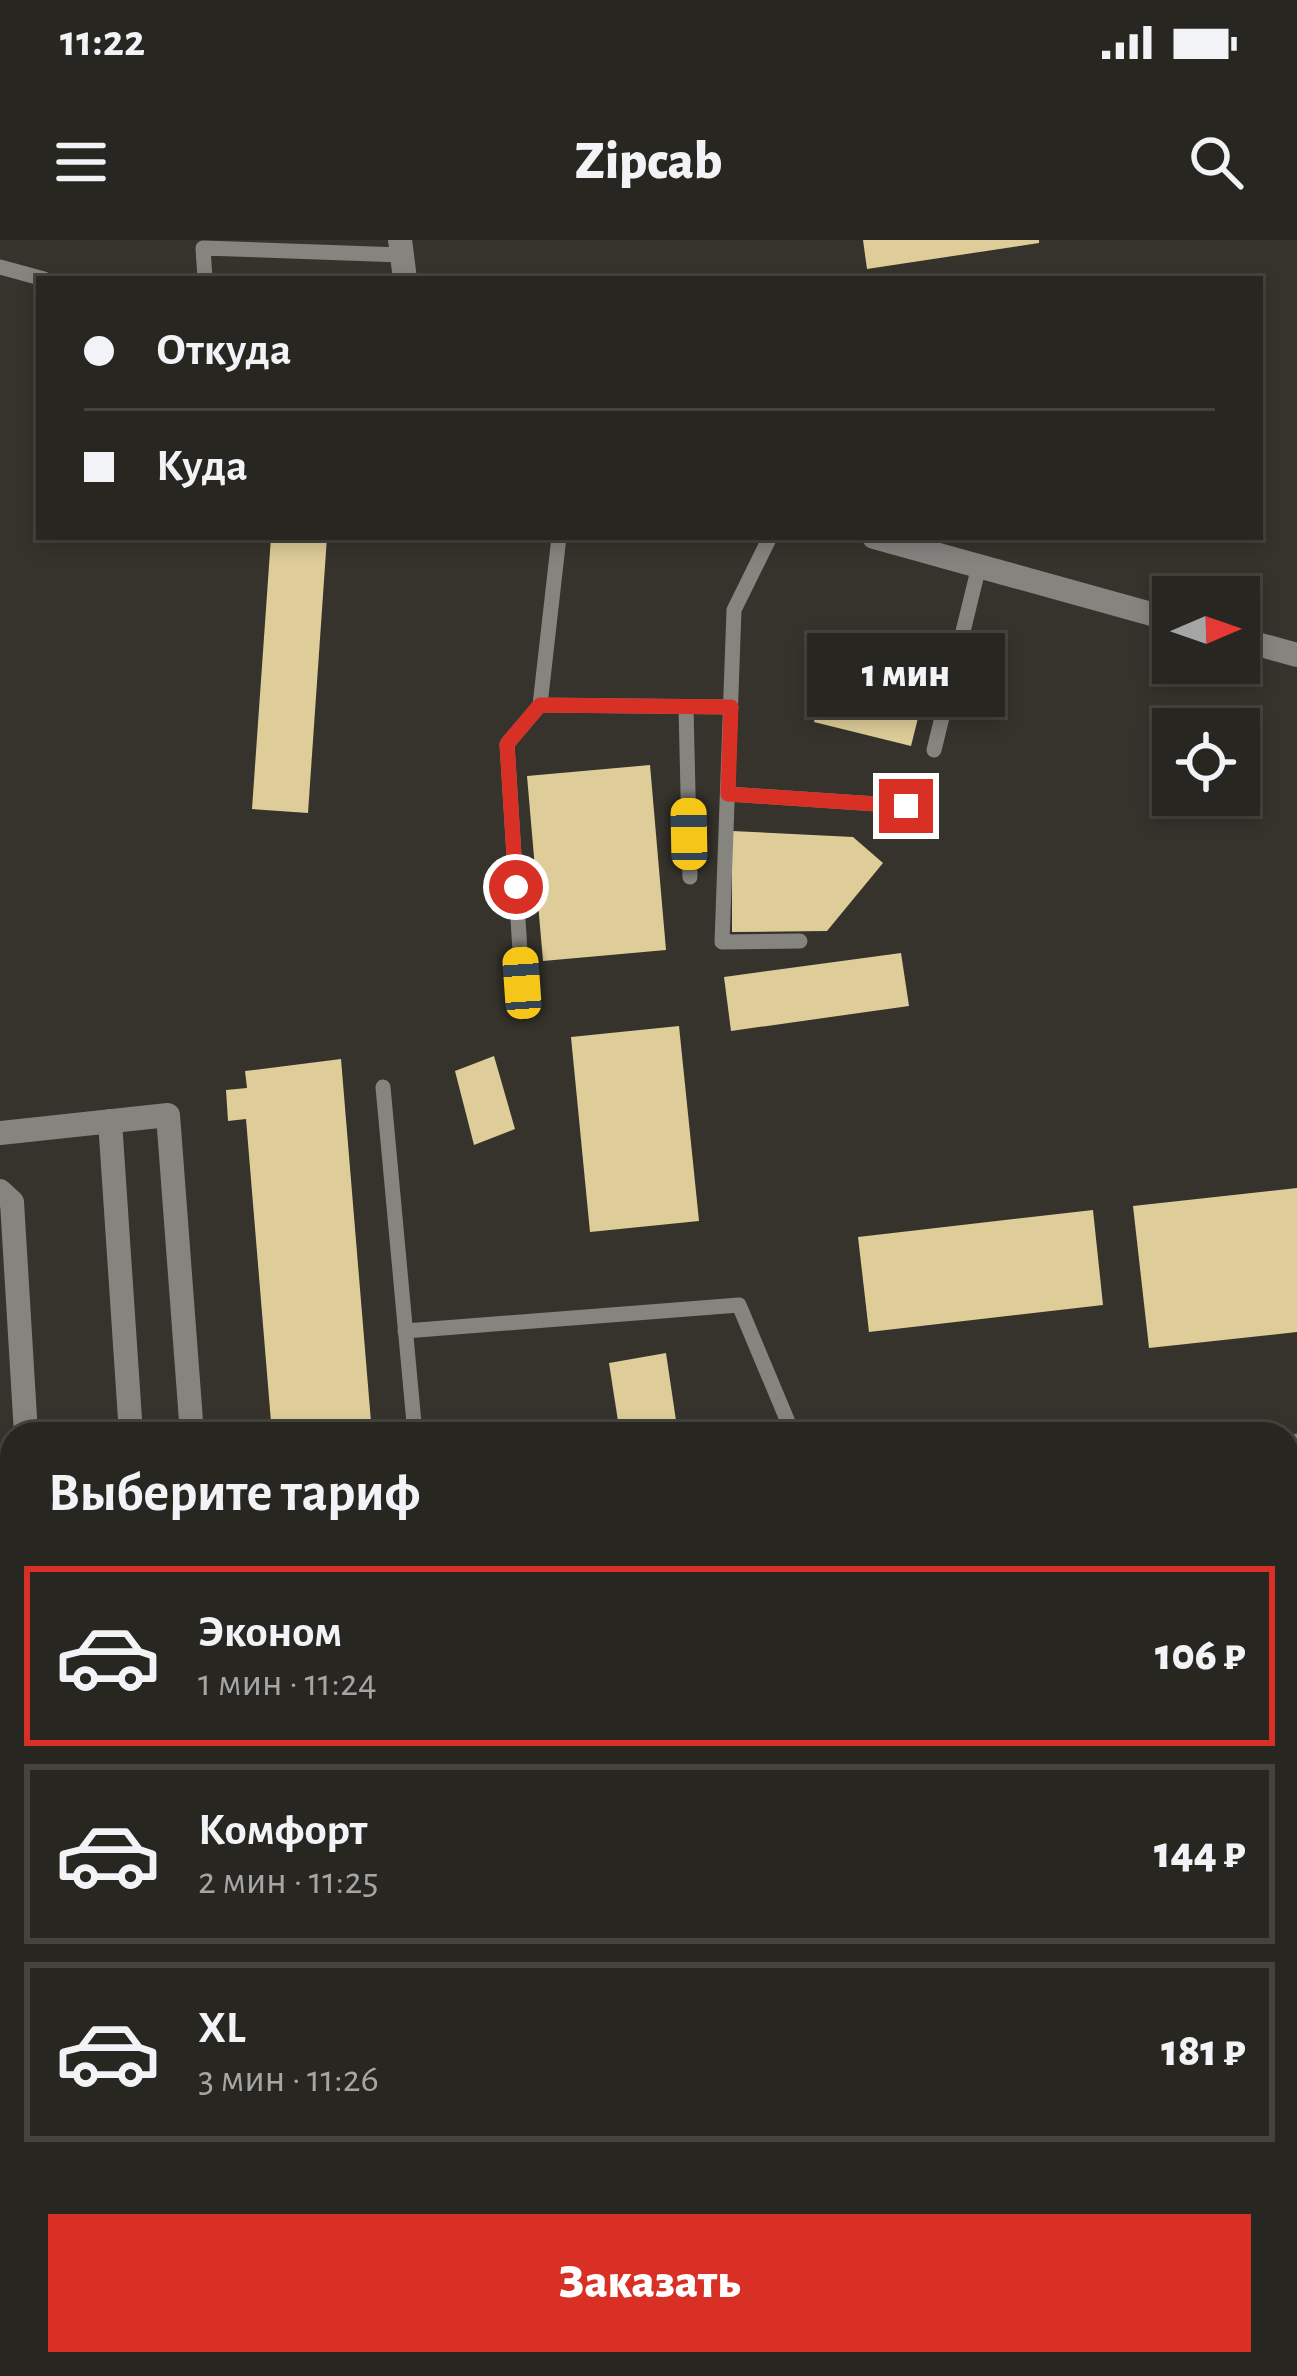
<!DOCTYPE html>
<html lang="ru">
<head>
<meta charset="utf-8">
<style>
	:root { --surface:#282620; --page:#302e29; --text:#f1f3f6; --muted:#a5a5a5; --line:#44433e; --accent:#d93025 }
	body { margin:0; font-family:"Alegreya Sans",sans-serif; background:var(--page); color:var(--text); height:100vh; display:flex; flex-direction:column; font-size:45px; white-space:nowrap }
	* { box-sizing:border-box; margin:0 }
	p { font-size:39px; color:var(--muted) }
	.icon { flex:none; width:66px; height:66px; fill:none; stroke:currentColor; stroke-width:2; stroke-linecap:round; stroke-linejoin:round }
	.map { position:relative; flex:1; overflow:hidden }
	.side { position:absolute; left:0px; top:1182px; width:1299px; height:954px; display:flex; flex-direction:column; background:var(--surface); border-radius:36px 36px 0 0; box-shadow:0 6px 18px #0003,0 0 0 3px var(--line) }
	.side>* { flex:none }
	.top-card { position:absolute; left:36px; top:36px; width:1227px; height:264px; border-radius:0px; box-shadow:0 6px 18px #0003,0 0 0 3px var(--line); display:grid; align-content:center; height:264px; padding:0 48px; background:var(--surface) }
	.needle { width:78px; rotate:88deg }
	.controls { position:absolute; left:1152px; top:336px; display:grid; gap:24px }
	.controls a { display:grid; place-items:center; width:108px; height:108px; border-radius:0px; background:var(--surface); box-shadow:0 6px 18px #0003,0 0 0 3px var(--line); font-size:60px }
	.end { position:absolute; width:54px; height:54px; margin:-27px; border:15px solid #d93025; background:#fff; box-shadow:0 0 0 6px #fff }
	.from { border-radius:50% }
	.bubble { position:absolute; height:84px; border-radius:0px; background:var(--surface); box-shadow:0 6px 18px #0003,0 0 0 3px var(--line); font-size:39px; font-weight:800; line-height:84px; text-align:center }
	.car { position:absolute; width:36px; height:72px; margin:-36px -18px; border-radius:15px; box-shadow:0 0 9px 3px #0007; background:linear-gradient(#f5c518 24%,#345 0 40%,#f5c518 0 76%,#345 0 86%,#f5c518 0) }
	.top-card b { display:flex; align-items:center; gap:42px; height:114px; font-size:45px }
	.top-card b+b { border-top:3px solid var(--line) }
	.top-card i { width:30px; height:30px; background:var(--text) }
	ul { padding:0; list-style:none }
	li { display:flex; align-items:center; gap:36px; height:180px; margin:0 24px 18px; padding:0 24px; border:6px solid var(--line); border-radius:0px }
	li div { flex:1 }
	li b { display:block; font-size:45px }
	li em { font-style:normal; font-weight:800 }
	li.active { border-color:var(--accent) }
	li>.icon { width:108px; height:108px; stroke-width:1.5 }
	h2 { padding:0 48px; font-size:54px; line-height:144px }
	.action { display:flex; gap:24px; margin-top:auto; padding:24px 48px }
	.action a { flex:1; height:138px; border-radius:0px; background:var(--accent); color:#fff; font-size:48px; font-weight:800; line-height:138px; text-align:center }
	.status { display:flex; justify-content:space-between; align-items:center; height:84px; padding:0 60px; background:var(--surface); direction:ltr }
	.status svg { height:33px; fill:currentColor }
	header { display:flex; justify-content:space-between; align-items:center; height:156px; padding:0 48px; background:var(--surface); font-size:54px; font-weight:800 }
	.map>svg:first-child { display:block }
	.building { fill:#decd99 }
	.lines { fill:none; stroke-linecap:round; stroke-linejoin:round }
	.lane { stroke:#85847f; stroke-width:15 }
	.street { stroke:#85847f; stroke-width:24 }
	.route { stroke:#d93025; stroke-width:15 }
</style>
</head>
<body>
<div class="status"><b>11:22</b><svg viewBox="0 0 49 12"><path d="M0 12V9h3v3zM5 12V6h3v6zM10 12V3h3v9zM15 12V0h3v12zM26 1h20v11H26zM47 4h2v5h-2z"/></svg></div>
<header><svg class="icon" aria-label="menu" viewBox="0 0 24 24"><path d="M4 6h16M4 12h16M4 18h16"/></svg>Zipcab<svg class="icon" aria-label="search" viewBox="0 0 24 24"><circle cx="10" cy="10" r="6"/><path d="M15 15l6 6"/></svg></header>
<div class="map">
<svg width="1297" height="2136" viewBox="0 0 1297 2136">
	<rect width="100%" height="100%" fill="#35332b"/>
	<g class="building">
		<polygon points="863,0 1039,0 1039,3 867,29"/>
		<polygon points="271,297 327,297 308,573 252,569"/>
		<polygon points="830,418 927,442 911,506 814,482"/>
		<polygon points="650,525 666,710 543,721 527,536"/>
		<polygon points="732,591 853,597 883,623 827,691 732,692"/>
		<polygon points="901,713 909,766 731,791 724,737"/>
		<polygon points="679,786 699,981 590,992 571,797"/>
		<polygon points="494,816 515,889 474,905 455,831"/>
		<polygon points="341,819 372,1194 272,1194 246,879 228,881 226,850 247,848 245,831"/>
		<polygon points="1297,948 1297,1092 1149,1108 1133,966"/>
		<polygon points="1093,970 1103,1065 869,1092 858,997"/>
		<polygon points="666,1113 678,1194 620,1194 609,1123"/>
		<polygon points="1297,1463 1297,1731 1287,1733 1287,1464"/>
		<polygon points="12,1939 12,2041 0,2043 0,1941"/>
		<polygon points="12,2076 12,2124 241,2127 169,2136 0,2136 0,2077"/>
		<polygon points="551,2124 740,2124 742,2136 553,2136"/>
		<polygon points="999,2124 1142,2124 1144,2136 1000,2136"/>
	</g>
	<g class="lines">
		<g class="lane">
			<polyline points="0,27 44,39"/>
			<polyline points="205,39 203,8 402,15"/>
			<polyline points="559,297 540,465 731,467"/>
			<polyline points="770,297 734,370 722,702 800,701"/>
			<polyline points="877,414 953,431"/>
			<polyline points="686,467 690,637"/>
			<polyline points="934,510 979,326"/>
			<polyline points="728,554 906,566"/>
			<polyline points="522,743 507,504 540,465"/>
			<polyline points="383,847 415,1194"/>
			<polyline points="405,1091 739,1065 793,1194"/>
			<polyline points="1287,1203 1297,1201"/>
			<polyline points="0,1856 12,1855"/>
			<polyline points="347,2124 377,2136"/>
			<polyline points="522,2124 525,2136"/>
			<polyline points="822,2124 823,2136"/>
			<polyline points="288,2136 323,2124"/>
		</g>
		<g class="street">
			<polyline points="400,0 405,39"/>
			<polyline points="874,297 1173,380"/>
			<polyline points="1239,399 1297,415"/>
			<polyline points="110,881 131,1194"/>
			<polyline points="0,893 168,875 192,1194"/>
			<polyline points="0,951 12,962 26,1194"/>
			<polyline points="0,1773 12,1773"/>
		</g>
	</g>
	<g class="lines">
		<polyline class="route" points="516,647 507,504 540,465 731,467 728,554 906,566"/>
	</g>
</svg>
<div class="controls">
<a><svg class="needle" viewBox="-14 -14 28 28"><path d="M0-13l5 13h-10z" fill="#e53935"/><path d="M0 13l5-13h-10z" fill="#a5a5a5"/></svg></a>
<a><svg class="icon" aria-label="locate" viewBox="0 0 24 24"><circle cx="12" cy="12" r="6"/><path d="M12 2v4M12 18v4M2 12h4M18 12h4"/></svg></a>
</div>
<i class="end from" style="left:516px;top:647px"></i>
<i class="end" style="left:906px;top:566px"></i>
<div class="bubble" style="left:807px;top:393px;width:198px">1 мин</div>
<i class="car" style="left:689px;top:594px;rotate:359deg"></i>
<i class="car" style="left:522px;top:743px;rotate:356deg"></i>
<div class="top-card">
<b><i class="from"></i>Откуда</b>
<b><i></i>Куда</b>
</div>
<section class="side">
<h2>Выберите тариф</h2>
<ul>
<li class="active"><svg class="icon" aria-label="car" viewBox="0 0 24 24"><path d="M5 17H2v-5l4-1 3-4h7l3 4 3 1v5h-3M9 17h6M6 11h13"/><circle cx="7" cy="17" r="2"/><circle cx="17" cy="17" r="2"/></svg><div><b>Эконом</b><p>1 мин · 11:24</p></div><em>106 ₽</em></li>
<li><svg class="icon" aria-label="car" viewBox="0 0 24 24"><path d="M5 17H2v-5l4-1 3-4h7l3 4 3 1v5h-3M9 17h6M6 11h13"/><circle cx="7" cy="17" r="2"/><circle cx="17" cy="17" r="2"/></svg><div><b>Комфорт</b><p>2 мин · 11:25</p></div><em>144 ₽</em></li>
<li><svg class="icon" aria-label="car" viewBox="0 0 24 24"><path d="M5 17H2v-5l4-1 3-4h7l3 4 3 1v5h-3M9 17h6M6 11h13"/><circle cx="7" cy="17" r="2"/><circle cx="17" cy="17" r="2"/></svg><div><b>XL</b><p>3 мин · 11:26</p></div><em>181 ₽</em></li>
</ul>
<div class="action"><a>Заказать</a></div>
</section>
</div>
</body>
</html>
